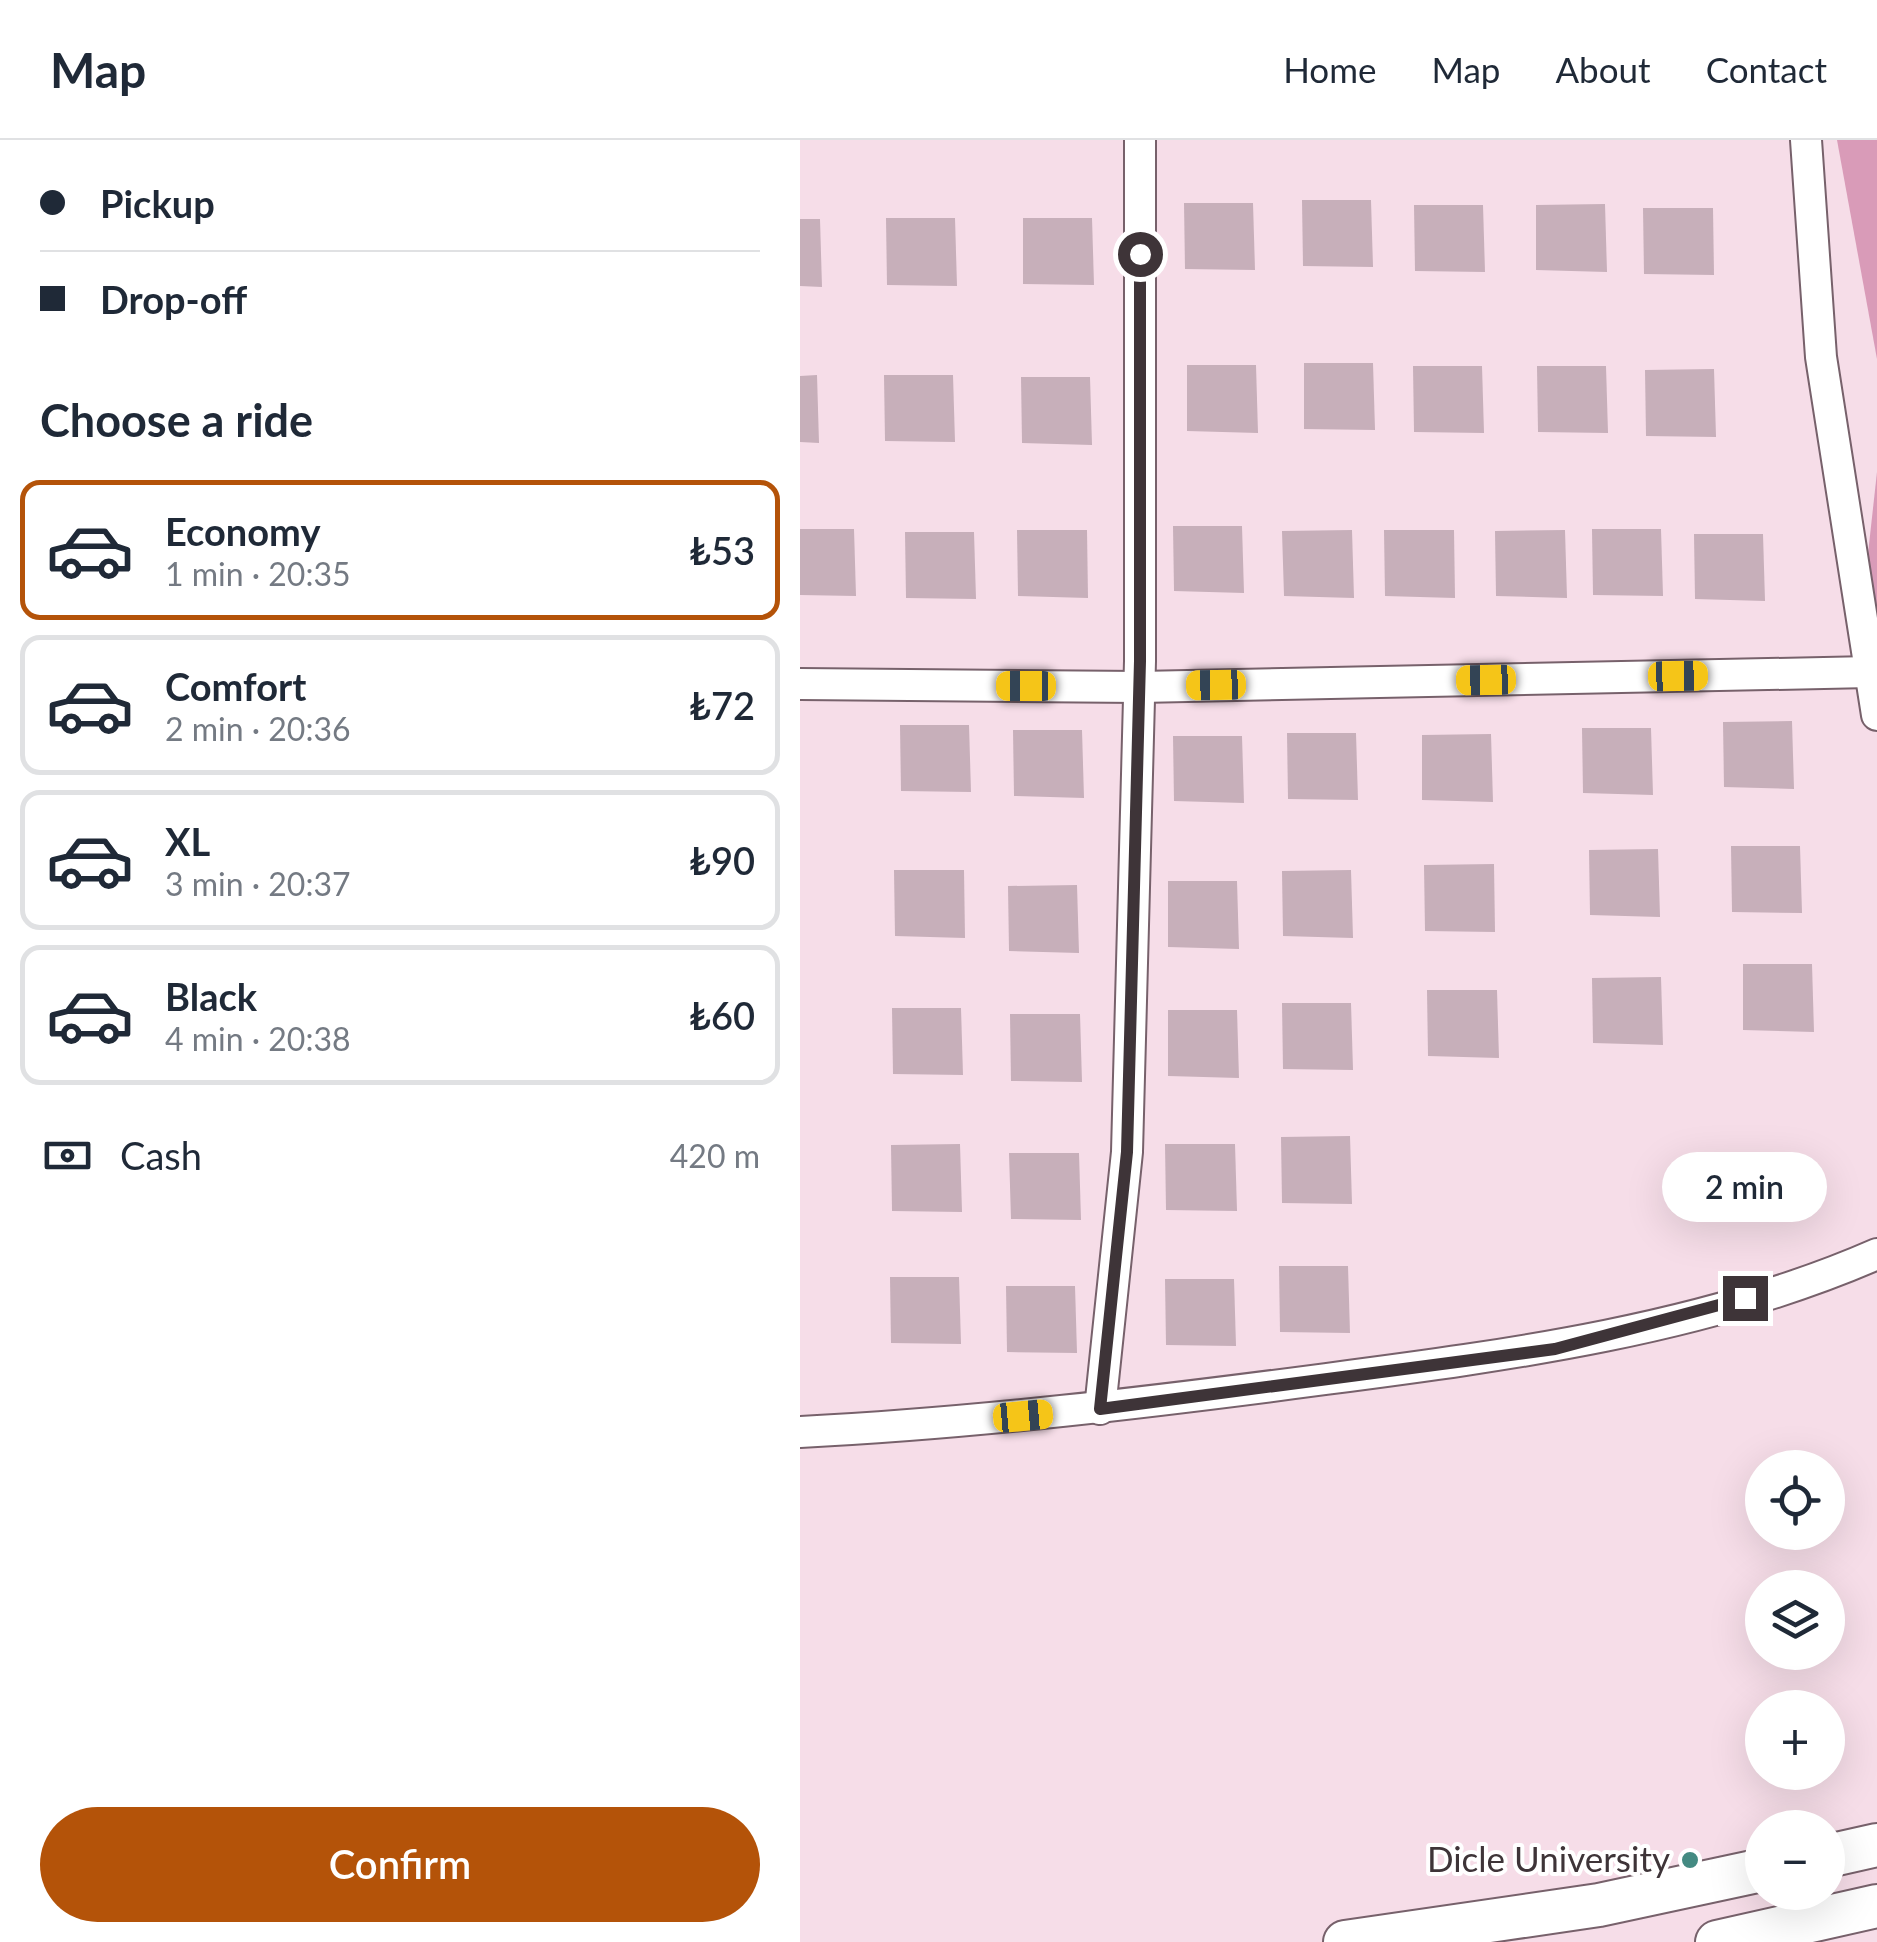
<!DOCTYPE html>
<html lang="en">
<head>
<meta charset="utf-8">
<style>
	:root { --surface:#fff; --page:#f2f2f3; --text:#1f2937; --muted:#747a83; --line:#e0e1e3; --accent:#b45309 }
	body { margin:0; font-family:Lato,sans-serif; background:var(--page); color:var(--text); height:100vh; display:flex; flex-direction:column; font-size:38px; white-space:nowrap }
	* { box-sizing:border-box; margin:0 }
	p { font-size:32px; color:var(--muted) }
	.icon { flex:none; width:55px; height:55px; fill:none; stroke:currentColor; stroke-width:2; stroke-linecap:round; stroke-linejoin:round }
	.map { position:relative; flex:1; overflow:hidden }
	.details { display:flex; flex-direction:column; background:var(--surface); width:800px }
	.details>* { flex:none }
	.top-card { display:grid; align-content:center; height:220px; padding:0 40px; background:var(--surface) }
	.controls { position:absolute; left:945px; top:1310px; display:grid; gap:20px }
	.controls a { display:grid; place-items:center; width:100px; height:100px; border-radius:50%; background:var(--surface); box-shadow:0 10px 40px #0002; font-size:50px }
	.end { position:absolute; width:45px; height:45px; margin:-22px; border:12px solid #3e3438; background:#fff; box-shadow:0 0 0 5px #fff }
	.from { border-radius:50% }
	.bubble { position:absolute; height:70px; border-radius:35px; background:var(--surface); box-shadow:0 10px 40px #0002; font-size:32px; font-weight:600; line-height:70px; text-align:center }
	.car { position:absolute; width:30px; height:60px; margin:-30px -15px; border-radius:12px; box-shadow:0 0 8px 2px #0007; background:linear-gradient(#f5c518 24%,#345 0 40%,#f5c518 0 76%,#345 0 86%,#f5c518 0) }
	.top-card b { display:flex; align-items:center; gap:35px; height:95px; font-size:38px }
	.top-card b+b { border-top:2px solid var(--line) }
	.top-card i { width:25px; height:25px; background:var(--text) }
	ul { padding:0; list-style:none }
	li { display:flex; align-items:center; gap:30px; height:140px; margin:0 20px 15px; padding:0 20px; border:5px solid var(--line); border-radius:20px }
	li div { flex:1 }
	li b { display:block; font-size:38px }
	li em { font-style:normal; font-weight:600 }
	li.selected { border-color:var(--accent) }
	li>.icon { width:90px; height:90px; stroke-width:1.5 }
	h2 { padding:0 40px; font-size:45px; line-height:120px }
	.pay { display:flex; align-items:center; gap:25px; height:110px; padding:0 40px; font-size:38px }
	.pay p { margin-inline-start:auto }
	.cta { display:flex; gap:20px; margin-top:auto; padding:20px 40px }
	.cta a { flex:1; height:115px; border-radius:60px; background:var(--accent); color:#fff; font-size:40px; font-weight:600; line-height:115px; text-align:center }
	header { display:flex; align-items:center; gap:60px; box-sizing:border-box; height:140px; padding:0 50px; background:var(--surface); border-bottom:2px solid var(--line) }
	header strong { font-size:48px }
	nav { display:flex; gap:55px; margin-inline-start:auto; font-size:35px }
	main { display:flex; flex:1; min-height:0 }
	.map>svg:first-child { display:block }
	.forest { fill:#d99bb8 }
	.building { fill:#c7afba }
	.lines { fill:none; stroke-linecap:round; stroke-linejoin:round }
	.street-casing { stroke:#77616b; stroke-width:34 }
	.secondary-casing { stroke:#77616b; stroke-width:46 }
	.street { stroke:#fff; stroke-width:30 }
	.secondary { stroke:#fff; stroke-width:42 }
	.route { stroke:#3e3438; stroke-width:12 }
	.poi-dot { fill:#448a82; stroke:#fff; stroke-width:4 }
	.labels { text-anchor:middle; stroke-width:8; stroke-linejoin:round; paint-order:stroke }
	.poi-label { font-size:35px; fill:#3e3438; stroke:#fff; text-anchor:end }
</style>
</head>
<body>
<header>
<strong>Map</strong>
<nav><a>Home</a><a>Map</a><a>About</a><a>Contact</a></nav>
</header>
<main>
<section class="details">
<div class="top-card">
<b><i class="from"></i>Pickup</b>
<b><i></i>Drop-off</b>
</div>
<h2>Choose a ride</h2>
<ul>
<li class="selected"><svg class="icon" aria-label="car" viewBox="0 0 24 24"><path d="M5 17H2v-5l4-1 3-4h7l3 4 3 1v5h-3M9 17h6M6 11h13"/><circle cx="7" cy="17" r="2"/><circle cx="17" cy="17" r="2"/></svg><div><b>Economy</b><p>1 min · 20:35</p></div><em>₺53</em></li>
<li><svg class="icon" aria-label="car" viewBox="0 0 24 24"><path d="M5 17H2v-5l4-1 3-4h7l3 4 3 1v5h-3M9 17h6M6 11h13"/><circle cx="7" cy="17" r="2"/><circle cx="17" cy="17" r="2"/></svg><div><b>Comfort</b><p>2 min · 20:36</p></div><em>₺72</em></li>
<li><svg class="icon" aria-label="car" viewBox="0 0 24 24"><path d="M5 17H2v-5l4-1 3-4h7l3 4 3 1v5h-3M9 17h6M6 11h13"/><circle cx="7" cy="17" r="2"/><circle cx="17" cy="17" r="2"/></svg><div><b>XL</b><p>3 min · 20:37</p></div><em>₺90</em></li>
<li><svg class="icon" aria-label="car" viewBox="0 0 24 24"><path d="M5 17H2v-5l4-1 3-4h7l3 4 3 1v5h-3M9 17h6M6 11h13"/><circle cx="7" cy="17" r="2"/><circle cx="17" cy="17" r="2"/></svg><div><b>Black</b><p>4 min · 20:38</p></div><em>₺60</em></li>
</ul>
<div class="pay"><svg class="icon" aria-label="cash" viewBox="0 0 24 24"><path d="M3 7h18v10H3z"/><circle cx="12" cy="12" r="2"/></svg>Cash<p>420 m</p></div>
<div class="cta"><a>Confirm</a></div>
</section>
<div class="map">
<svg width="1077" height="1802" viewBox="0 0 1077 1802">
	<rect width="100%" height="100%" fill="#f6dde8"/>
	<g class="forest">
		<polygon points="1037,0 1077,0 1077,219"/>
		<polygon points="1077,332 1077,486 1062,468"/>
	</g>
	<g class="building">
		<polygon points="502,60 571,60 573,127 503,126"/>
		<polygon points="384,63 453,63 455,130 385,129"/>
		<polygon points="805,64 807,132 736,130 736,65"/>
		<polygon points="614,65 683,65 685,132 615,131"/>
		<polygon points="843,68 913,68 914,135 844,134"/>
		<polygon points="86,78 155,78 157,146 87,145"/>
		<polygon points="223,78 292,78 294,145 223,144"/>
		<polygon points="0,79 20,79 22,147 0,146"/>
		<polygon points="504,223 573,223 575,290 504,289"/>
		<polygon points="387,225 456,225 458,293 387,291"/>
		<polygon points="613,226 682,226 684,293 614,292"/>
		<polygon points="737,226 806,226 808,293 738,292"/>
		<polygon points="914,229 916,297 846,296 845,230"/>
		<polygon points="17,235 19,303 0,302 0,236"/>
		<polygon points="84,235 153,235 155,302 85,301"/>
		<polygon points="221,237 290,237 292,305 222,303"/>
		<polygon points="373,386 442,386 444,453 374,451"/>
		<polygon points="0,389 54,389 56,456 0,455"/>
		<polygon points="792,389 861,389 863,456 793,455"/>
		<polygon points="217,390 287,390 288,458 218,456"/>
		<polygon points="552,390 554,458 484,456 482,391"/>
		<polygon points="584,390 654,390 655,458 585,456"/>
		<polygon points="765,390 767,458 696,456 695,391"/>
		<polygon points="105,392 174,392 176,459 106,458"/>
		<polygon points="894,394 963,394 965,461 895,459"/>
		<polygon points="992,581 994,649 924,647 923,582"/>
		<polygon points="100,585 169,585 171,652 101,651"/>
		<polygon points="782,588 851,588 853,655 783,653"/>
		<polygon points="213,590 282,590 284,658 214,656"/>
		<polygon points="487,593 556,593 558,660 488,659"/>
		<polygon points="691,594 693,662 622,660 622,595"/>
		<polygon points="373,596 442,596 444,663 374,661"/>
		<polygon points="931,706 1000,706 1002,773 932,772"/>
		<polygon points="858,709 860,777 790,775 789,710"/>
		<polygon points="694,724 695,792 625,791 624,725"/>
		<polygon points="94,730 164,730 165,798 95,796"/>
		<polygon points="551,730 553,798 483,796 482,731"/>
		<polygon points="368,741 437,741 439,809 368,807"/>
		<polygon points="277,745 279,813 209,811 208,746"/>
		<polygon points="943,824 1012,824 1014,892 943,890"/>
		<polygon points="861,837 863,905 793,903 792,838"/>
		<polygon points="627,850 697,850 699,918 628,916"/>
		<polygon points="482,863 551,863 553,930 483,929"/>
		<polygon points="92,868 161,868 163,935 93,934"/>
		<polygon points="368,870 437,870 439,938 368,936"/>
		<polygon points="210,874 280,874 282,942 211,941"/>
		<polygon points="550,996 552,1064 482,1063 481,997"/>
		<polygon points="160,1004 162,1072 92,1071 91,1005"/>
		<polygon points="365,1004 435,1004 437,1071 366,1070"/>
		<polygon points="209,1013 279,1013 281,1080 211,1079"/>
		<polygon points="479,1126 548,1126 550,1193 480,1192"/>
		<polygon points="90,1137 159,1137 161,1204 91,1203"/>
		<polygon points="365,1139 434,1139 436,1206 366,1205"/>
		<polygon points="206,1146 275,1146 277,1213 207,1212"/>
	</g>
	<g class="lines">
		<g class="street-casing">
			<g id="street">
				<polyline points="1006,0 1021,217 1077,575"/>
				<polyline points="0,544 340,547 1070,532"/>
				<polyline points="300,1269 327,1012 340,521 340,0"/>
				<path d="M0,1292C177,1283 351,1262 526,1239C710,1215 906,1189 1077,1114"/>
			</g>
		</g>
		<g class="secondary-casing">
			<g id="secondary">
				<polyline points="1028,1716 1077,1705"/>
				<polyline points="545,1802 799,1765 962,1730"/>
				<polyline points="917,1802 1077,1766"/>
			</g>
		</g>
		<use href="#street" class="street"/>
		<use href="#secondary" class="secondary"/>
	</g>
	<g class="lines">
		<polyline class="route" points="340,114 340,521 327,1012 300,1269 755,1209 945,1158"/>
	</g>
	<circle class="poi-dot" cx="890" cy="1720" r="10"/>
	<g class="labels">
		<g class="poi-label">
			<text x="870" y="1732">Dicle University</text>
		</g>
	</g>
</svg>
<div class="controls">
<a><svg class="icon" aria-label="locate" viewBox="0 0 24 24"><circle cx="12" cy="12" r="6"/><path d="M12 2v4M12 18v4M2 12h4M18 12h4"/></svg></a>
<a><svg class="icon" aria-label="layers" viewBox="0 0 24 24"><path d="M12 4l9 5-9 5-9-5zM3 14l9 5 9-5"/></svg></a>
<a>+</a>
<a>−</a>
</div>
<i class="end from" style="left:340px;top:114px"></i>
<i class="end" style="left:945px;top:1158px"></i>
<div class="bubble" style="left:862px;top:1012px;width:165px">2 min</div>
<i class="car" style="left:878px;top:536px;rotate:89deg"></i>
<i class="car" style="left:686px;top:540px;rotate:269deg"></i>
<i class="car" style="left:416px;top:545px;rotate:269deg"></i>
<i class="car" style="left:226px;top:546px;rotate:270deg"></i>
<i class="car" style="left:223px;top:1276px;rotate:85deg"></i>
</div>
</main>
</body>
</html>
